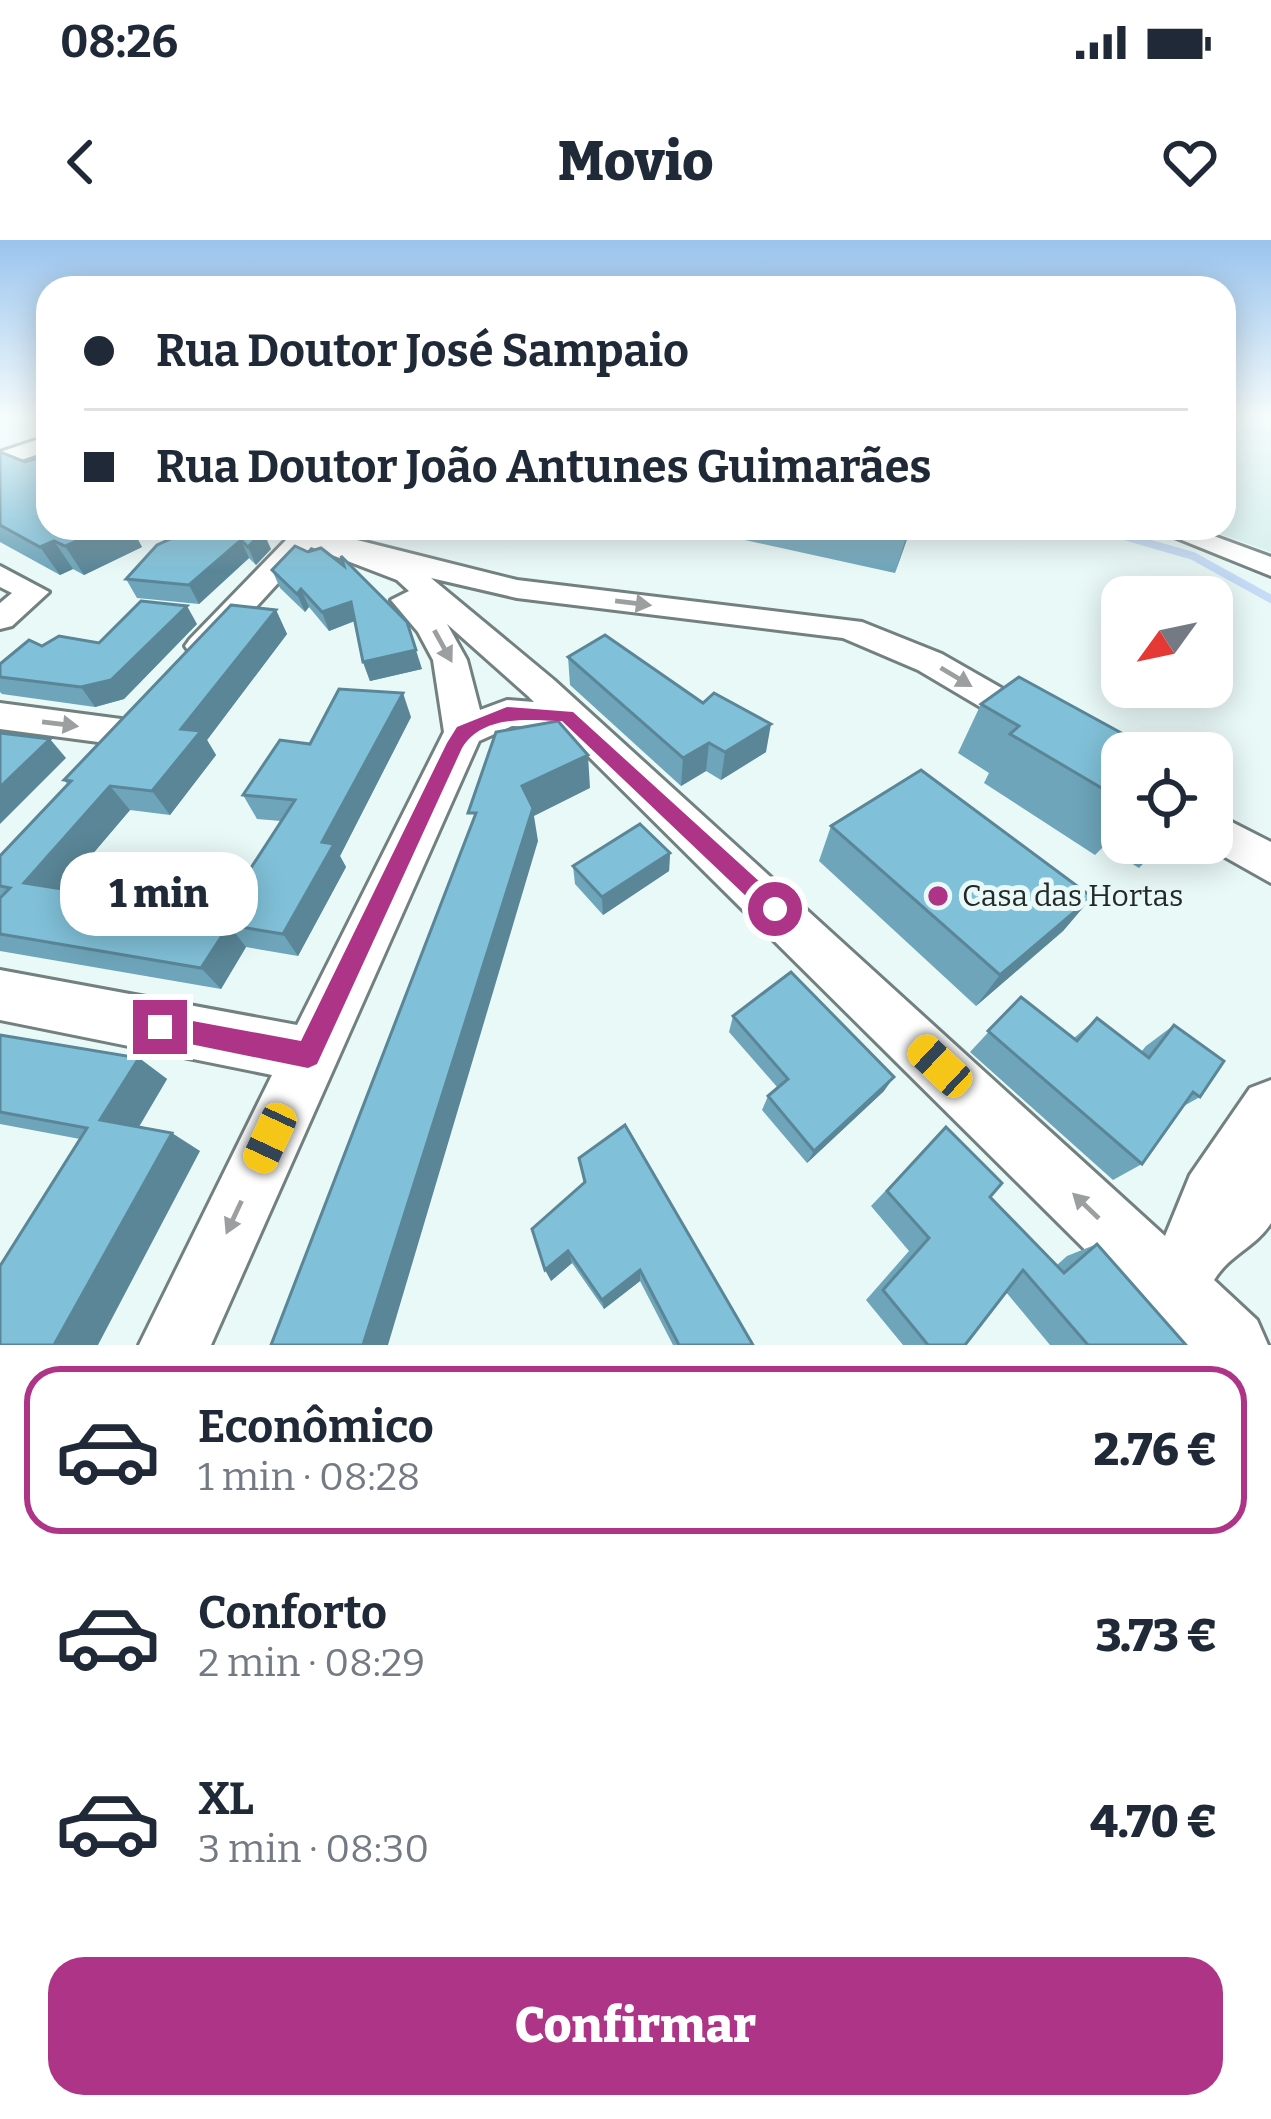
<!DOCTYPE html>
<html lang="pt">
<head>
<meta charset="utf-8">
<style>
	:root { --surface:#fff; --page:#f6f6f7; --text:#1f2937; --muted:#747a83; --line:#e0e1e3; --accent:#ae3487 }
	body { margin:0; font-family:Bitter,serif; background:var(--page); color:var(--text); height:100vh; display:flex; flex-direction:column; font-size:45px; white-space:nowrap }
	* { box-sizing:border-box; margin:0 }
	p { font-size:39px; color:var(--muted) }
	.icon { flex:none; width:66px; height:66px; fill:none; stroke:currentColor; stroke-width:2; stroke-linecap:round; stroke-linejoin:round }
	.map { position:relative; height:1105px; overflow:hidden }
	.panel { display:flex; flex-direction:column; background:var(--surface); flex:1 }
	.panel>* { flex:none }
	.guide { position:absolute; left:36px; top:36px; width:1200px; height:264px; border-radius:36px; box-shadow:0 6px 30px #0003; display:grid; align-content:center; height:264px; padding:0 48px; background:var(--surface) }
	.needle { width:78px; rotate:237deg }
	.controls { position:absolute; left:1101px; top:336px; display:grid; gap:24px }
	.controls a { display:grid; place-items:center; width:132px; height:132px; border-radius:24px; background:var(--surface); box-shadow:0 6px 30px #0003; font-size:60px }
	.end { position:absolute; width:54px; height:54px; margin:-27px; border:15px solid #ae3487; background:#fff; box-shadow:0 0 0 6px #fff }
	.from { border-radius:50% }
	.bubble { position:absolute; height:84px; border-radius:36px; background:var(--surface); box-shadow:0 6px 30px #0003; font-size:39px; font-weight:800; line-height:84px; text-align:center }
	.car { position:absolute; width:36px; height:72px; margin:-36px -18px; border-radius:15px; box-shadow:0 0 9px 3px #0007; background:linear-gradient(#f5c518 24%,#345 0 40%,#f5c518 0 76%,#345 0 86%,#f5c518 0) }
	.guide b { display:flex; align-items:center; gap:42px; height:114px; font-size:45px }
	.guide b+b { border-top:3px solid var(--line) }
	.guide i { width:30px; height:30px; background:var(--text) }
	ul { padding:21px 0 0; list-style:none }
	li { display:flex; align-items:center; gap:36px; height:168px; margin:0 24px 18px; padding:0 24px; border:6px solid transparent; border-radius:36px }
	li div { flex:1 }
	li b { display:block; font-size:45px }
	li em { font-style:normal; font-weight:800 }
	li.selected { border-color:var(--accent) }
	li>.icon { width:108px; height:108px; stroke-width:1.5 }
	.primary-button { display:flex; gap:24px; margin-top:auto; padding:24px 48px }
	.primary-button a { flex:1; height:138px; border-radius:36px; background:var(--accent); color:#fff; font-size:48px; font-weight:800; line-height:138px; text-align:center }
	.status { display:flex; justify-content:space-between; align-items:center; height:84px; padding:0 60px; background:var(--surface); direction:ltr }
	.status svg { height:33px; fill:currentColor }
	header { display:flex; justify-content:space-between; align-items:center; height:156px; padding:0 48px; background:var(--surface); font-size:54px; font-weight:800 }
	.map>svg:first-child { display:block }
	.built { fill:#d5efee }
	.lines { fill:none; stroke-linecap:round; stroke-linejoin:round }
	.stream { stroke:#c5dbf6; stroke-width:8 }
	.minor-casing { stroke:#72807f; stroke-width:6 }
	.minor { fill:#fff; fill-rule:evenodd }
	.wall { fill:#6ea5ba }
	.shaded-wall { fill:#5a8697 }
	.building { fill:#80c0d8; stroke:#5a8697; stroke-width:3 }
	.oneway { fill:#9c9f9f }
	.route { fill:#ae3487 }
	.poi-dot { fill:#ae3487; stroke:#e9f9f8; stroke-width:4.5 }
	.labels { text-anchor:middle; stroke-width:10; stroke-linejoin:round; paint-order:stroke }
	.poi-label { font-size:30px; fill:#232929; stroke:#e9f9f8; text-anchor:start }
</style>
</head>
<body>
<div class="status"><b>08:26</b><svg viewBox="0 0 49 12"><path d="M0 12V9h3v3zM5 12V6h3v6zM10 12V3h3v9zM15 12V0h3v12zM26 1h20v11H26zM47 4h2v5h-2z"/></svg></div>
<header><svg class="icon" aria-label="back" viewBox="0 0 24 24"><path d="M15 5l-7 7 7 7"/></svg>Movio<svg class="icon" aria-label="heart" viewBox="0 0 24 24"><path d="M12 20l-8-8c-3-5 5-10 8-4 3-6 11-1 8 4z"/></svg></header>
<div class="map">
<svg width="1271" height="1105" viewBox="0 0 1271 1105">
	<rect width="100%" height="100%" fill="#e9f9f8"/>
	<polygon class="built" points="1224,177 1271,177 1271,312 1204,288 1224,288"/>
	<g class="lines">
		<polyline class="stream" points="1096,288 1193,316 1271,359"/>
		<g class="minor-casing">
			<g id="minor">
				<polygon points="48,196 48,211 0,227 0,212"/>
				<path d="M266,288H309L517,340L862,382L942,414L1122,517V551L918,430L843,398L517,358L431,338L554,440L1165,996L1190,935L1250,848L1271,840V983C1255,1008 1230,1014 1214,1040L1257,1080L1268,1105H1181L560,488L512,486L479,501L211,1105H139L272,835L0,780V730L297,785L444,492L433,420L418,392L391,360L409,351L397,340L311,307L214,413H190L185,406L190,399L287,299ZM447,384L528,456L534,462L507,460L480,470L467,420Z"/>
				<polygon points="1152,288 1192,288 1271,317 1271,336"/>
				<polygon points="0,326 49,352 12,386 0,389 0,363 12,353 0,347"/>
				<polygon points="0,463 121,479 135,483 140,492 135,501 121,505 0,489"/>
				<polygon points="1212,572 1271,602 1271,643 1200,603 1212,603"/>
			</g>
		</g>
		<use href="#minor" class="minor"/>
	</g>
	<g class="wall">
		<polygon points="0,212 142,307 84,335 73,329 60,335 0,302"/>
		<polygon points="195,288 271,309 256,325 249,318 199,364 137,358 126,339"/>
		<polygon points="690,288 911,288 895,333"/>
		<polygon points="295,306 422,429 370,441 363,422 355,381 329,391 309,367 305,372 280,348 272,330"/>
		<polygon points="276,370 287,394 207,500 216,515 170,575 130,570 63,649 221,674 281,581 257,579 243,555 310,504 411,477 340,616 346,627 298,716 246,707 221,749 0,711 0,616 68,545 64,540"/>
		<polygon points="197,384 124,459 95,467 2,454 0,452 0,424 42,406 99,403"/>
		<polygon points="568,417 766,512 721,540 706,531 681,546 570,445"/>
		<polygon points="981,464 1122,513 1122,603 1163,603 1139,628 1104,606 1095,615 984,543 989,533 958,513"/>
		<polygon points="831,586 1092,657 1063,691 976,766 819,621"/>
		<polygon points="670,613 669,631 603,675 575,644 573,626"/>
		<polygon points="1021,757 1074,798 1097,778 1141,812 1146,806 1174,785 1200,857 1182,867 1142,924 1113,940 970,812"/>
		<polygon points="733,776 884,851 807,923 762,870 768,856 778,848 729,792"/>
		<polygon points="0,795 139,818 167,839 139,887 200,911 80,899 0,884"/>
		<polygon points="946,887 990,957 1057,1025 1067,1016 1097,1004 1186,1105 1050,1105 1006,1052 965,1105 903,1105 866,1060 909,1011 871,966"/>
		<polygon points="579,918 753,1105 673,1105 640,1041 604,1069 572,1023 551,1041 584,943"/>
	</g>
	<g class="shaded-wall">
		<polygon points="105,288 132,288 142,307 84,335 65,306"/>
		<polygon points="909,288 911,288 895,333"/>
		<polygon points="263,291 271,309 256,325 248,307"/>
		<polygon points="241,300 249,318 199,364 189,345"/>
		<polygon points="54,301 73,329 60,335 40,307"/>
		<polygon points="301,349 309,367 305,372 297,354"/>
		<polygon points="351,362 357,380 329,391 322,372"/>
		<polygon points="187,366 197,384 124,459 95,467 81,447"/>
		<polygon points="276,370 287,394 207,500 216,515 170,575 152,551 181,489"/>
		<polygon points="416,410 422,429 370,441 363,422"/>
		<polygon points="403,453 411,477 340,616 346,627 298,716 283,694 322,602"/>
		<polygon points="771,484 766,512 721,540 725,512"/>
		<polygon points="50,499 66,518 0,584 0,547"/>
		<polygon points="709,503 706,531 681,546 683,518"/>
		<polygon points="588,515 590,548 534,576 538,601 388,1105 363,1105 522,546"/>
		<polygon points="110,546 130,570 49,665 24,643"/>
		<polygon points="670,613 669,631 603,675 602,657"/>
		<polygon points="1092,657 1063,691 976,766 1000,735"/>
		<polygon points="229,685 246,707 221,749 201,728"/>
		<polygon points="139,818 167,839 132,898 100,880"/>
		<polygon points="894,837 884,851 807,923 814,911"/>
		<polygon points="172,893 200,911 98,1105 54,1105"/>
		<polygon points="568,1011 572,1023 551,1041 545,1030"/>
		<polygon points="640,1030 640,1041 604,1069 602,1060"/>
	</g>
	<g class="building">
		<polygon points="0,212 25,222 48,215 48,288 105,288 65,306 54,301 40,307 0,285"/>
		<polygon points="195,288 256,288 263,291 248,307 241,300 189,345 126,339 157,305"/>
		<polygon points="295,306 308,312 321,308 344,326 341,316 407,382 416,410 363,422 351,362 322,372 301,349 297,354 272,330"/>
		<polygon points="141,361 187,366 111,440 81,447 0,437 0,424 29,400 42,406 59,396 99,403"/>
		<polygon points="231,365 276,370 181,489 201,491 152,551 110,546 24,643 221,674 295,560 243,555 280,500 310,504 339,449 403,453 322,602 334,604 283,694 229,685 201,728 0,694 0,658 10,648 0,646 0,616 71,541 64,540"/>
		<polygon points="605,395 703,463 714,453 771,484 725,512 709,503 683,518 568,417"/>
		<polygon points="1019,437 1158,513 1122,513 1122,560 1010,494 1019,486 981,464"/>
		<polygon points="558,481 588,515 522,546 533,568 363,1105 271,1105 476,573 468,573 496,492"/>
		<polygon points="0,493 50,499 0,547"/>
		<polygon points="921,530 1092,657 1000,735 831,586"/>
		<polygon points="640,584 670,613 602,657 573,626"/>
		<polygon points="791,732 894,837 814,911 768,856 788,839 733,776"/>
		<polygon points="1021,757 1077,801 1097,778 1149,818 1174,785 1224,821 1200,857 1193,852 1142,924 988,791"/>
		<polygon points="0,795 139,818 100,880 172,893 54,1105 0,1105 0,1026 87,888 0,872"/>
		<polygon points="625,885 753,1105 679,1105 640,1030 602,1060 568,1011 545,1030 532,989 585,942 579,918"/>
		<polygon points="946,887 1002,943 990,957 1064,1033 1097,1004 1186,1105 1088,1105 1023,1030 965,1105 928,1105 883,1050 929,998 887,951"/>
	</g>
	<defs><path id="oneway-solid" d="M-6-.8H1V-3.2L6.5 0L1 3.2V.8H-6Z" transform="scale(3)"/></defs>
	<g class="oneway">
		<use href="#oneway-solid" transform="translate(633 363) rotate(7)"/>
		<use href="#oneway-solid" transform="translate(443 406) rotate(61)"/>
		<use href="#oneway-solid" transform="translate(956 437) rotate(31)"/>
		<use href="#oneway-solid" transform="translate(60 484) rotate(7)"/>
		<use href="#oneway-solid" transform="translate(1086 966) rotate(-136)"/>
		<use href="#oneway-solid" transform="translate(234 977) rotate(115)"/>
	</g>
	<linearGradient id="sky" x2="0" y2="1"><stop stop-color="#9ac4ee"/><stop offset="0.53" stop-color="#f5fcfc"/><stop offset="1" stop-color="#f5fcfc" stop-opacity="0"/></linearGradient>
	<rect width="1271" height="332" fill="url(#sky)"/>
	<path class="route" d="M507,467L573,472L783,663V676H767L562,481C528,480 483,474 462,508L317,824L308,828L151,796L147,787L160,775L301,801L447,503L457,487Z"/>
	<circle class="poi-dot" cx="938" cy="656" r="12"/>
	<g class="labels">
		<g class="poi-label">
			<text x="962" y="666">Casa das Hortas</text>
		</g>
	</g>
</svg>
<div class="controls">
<a><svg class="needle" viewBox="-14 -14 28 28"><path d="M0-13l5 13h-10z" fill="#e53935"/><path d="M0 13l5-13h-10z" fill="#747a83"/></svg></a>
<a><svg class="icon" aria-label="locate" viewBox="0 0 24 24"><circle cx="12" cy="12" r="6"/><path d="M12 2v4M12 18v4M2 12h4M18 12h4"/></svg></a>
</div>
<i class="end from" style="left:775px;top:669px"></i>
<i class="end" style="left:160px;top:787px"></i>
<div class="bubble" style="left:60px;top:612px;width:198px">1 min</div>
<i class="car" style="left:940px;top:826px;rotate:313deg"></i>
<i class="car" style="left:270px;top:898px;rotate:205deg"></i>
<div class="guide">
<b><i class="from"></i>Rua Doutor José Sampaio</b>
<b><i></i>Rua Doutor João Antunes Guimarães</b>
</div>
</div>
<section class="panel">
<ul>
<li class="selected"><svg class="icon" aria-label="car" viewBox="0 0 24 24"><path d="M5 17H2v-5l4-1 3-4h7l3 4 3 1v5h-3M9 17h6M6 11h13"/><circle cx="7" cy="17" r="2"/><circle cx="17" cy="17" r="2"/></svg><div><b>Econômico</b><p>1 min · 08:28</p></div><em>2.76 €</em></li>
<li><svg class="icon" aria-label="car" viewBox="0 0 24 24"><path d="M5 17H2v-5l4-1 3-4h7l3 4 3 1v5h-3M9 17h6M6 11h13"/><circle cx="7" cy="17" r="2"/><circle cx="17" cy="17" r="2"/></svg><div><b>Conforto</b><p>2 min · 08:29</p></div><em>3.73 €</em></li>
<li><svg class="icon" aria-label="car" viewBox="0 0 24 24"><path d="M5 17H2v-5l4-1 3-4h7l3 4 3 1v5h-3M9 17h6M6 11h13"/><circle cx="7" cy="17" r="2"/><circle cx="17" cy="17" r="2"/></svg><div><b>XL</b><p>3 min · 08:30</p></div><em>4.70 €</em></li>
</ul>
<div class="primary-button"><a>Confirmar</a></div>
</section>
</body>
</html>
